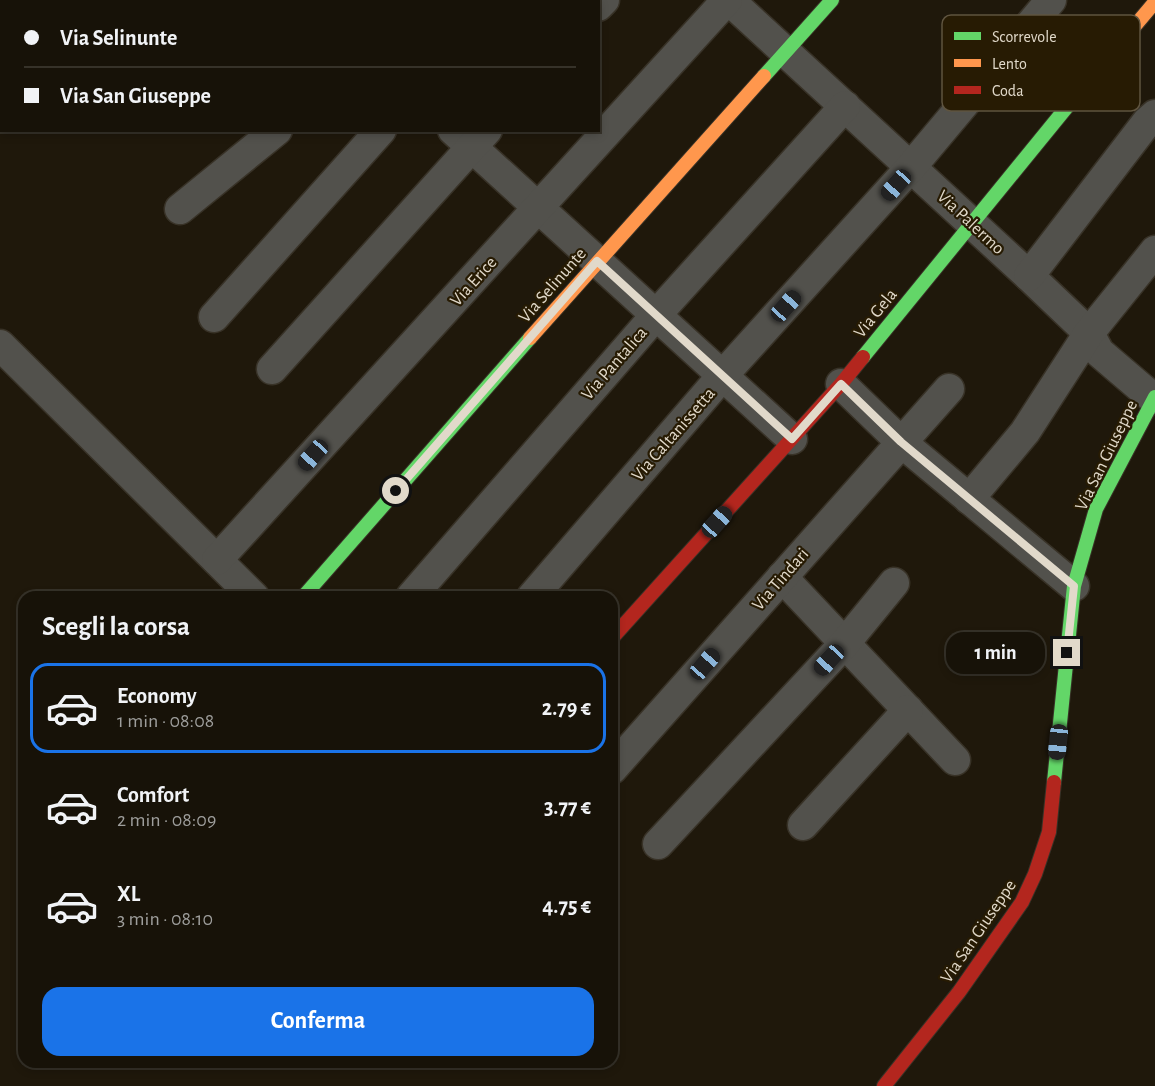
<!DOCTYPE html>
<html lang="it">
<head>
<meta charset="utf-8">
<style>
	:root { --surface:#171208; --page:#201b12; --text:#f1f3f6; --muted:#9e9e9c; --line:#363229; --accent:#1a73e8 }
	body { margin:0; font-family:"Alegreya Sans",sans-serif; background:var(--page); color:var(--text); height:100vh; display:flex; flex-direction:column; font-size:22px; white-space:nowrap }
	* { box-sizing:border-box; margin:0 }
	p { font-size:20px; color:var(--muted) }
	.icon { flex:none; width:33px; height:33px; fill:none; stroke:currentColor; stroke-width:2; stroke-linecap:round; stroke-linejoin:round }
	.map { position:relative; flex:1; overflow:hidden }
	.drawer { position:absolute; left:18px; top:591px; width:600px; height:477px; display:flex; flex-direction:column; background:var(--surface); border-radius:18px; box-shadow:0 3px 9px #0003,0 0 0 2px var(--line) }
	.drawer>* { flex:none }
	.hud { position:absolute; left:0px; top:0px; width:600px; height:132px; box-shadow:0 3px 9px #0003,0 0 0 2px var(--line); display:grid; align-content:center; height:132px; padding:0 24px; background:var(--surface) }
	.end { position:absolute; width:27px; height:27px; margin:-14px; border:8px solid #e1d9ca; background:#111; box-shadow:0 0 0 3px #111 }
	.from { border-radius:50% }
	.bubble { position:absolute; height:42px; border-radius:18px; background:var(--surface); box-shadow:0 3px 9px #0003,0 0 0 2px var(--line); font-size:20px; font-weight:700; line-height:42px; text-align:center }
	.car { position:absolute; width:18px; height:36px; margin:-18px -9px; border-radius:8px; box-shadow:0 0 4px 2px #0007; background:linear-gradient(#222 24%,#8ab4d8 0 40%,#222 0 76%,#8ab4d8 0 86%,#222 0) }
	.hud b { display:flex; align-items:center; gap:21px; height:57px; font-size:22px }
	.hud b+b { border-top:2px solid var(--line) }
	.hud i { width:15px; height:15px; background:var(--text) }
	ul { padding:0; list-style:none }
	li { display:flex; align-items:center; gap:18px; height:90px; margin:0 12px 9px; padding:0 12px; border:3px solid transparent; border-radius:18px }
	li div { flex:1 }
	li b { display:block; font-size:22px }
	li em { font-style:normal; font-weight:700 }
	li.active { border-color:var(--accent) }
	li>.icon { width:54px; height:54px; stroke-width:1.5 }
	h2 { padding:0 24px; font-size:27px; line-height:72px }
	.primary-button { display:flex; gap:12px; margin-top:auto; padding:12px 24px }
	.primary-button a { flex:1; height:69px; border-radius:18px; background:var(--accent); color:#fff; font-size:24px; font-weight:700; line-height:69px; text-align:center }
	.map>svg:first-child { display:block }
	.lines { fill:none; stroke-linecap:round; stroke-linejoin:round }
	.street-casing { stroke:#383227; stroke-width:33 }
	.fast-casing { stroke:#383227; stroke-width:16 }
	.slow-casing { stroke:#383227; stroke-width:16 }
	.jam-casing { stroke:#383227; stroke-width:16 }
	.street { stroke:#52514c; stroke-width:30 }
	.fast { stroke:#63d668; stroke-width:14 }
	.slow { stroke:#ff974d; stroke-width:14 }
	.jam { stroke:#b3261e; stroke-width:14 }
	.route { stroke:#e1d9ca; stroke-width:8 }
	.labels { text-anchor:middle; stroke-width:4.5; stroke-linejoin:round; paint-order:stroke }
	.street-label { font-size:18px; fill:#e1d9ca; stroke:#271b03 }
	.key { fill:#271b03; stroke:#5f543f; stroke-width:1.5 }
	.key-label { font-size:16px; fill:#e1d9ca }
</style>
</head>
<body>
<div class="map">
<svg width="1155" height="1086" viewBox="0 0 1155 1086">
	<rect width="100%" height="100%" fill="#1f180b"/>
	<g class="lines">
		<g class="street-casing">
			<g id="street">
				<polyline points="325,0 325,2"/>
				<polyline points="729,0 1029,276 1089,333 1099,352 1154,399"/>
				<polyline points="497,2 498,0"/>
				<polyline points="598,6 604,0"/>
				<polyline points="453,130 792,439"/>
				<polyline points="180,209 277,130"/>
				<polyline points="1029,276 1147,122 1155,115"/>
				<polyline points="214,317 381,130"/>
				<polyline points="0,345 254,597"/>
				<polyline points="272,369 487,130"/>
				<polyline points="841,384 901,442 1074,586"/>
				<polyline points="969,499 1025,432 1089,333 1155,251"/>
				<polyline points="217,560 727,0"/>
				<polyline points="782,577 955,760"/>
				<polyline points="411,597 656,315 845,106"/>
				<polyline points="532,597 723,375 911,167 1051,0"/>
				<polyline points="612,769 949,389"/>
				<polyline points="803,825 908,710"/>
				<polyline points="658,844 845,643 894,583"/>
			</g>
		</g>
		<g class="fast-casing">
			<g id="fast">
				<polyline points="764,76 832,0"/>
				<polyline points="863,357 1084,86"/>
				<polyline points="303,597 530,338"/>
				<polyline points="1054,782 1074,586 1096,509 1155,397"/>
			</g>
		</g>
		<g class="slow-casing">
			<g id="slow">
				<polyline points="1084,86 1155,2"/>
				<polyline points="530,338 764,76"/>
			</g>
		</g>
		<g class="jam-casing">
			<g id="jam">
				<polyline points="612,638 841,384 863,357"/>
				<polyline points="884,1086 959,992 1022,902 1035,874 1049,832 1054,782"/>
			</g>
		</g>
		<use href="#street" class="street"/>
		<use href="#fast" class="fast"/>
		<use href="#slow" class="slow"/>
		<use href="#jam" class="jam"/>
	</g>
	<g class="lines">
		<polyline class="route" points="396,491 597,261 792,439 841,384 901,442 1074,586 1067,653"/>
	</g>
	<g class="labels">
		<g class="street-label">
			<text transform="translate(971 222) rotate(43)" y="6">Via Palermo</text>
			<text transform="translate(473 281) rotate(-48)" y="6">Via Erice</text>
			<text transform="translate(552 285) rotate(-49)" y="6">Via Selinunte</text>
			<text transform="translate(875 313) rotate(-51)" y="6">Via Gela</text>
			<text transform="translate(614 363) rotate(-49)" y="6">Via Pantalica</text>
			<text transform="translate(673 434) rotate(-49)" y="6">Via Caltanissetta</text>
			<text transform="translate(1106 455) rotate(-64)" y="6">Via San Giuseppe</text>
			<text transform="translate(780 579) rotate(-49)" y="6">Via Tindari</text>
			<text transform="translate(978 931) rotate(-56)" y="6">Via San Giuseppe</text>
		</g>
	</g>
	<rect x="942" y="15" width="198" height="96" rx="9" class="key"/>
	<rect x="954" y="32" width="27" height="8" fill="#63d668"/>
	<rect x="954" y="59" width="27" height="8" fill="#ff974d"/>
	<rect x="954" y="86" width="27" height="8" fill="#b3261e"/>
	<g class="key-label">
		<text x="992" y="42">Scorrevole</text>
		<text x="992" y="69">Lento</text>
		<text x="992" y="96">Coda</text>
	</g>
</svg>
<i class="end from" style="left:396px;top:491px"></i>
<i class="end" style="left:1067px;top:653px"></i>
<div class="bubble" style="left:946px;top:632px;width:99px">1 min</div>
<i class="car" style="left:896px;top:185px;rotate:222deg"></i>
<i class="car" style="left:786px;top:306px;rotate:42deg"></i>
<i class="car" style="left:313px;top:455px;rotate:222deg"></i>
<i class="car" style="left:717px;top:522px;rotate:42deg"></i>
<i class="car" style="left:829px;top:660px;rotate:223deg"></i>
<i class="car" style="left:705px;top:664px;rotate:41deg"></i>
<i class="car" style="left:1058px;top:742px;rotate:186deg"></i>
<div class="hud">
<b><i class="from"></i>Via Selinunte</b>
<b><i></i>Via San Giuseppe</b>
</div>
<section class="drawer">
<h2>Scegli la corsa</h2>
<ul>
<li class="active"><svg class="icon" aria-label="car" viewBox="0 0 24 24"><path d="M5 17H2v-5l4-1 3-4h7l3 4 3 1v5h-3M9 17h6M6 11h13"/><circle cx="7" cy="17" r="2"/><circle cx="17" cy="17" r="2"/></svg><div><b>Economy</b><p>1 min · 08:08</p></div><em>2.79 €</em></li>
<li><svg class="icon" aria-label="car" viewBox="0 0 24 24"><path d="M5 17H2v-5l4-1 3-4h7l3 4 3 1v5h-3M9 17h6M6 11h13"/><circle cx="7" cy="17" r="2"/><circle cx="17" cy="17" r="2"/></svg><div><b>Comfort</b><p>2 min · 08:09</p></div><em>3.77 €</em></li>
<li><svg class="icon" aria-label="car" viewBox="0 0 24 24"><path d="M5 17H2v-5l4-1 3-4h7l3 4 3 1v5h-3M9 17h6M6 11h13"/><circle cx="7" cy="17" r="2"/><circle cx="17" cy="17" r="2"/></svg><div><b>XL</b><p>3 min · 08:10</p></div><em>4.75 €</em></li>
</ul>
<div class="primary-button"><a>Conferma</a></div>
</section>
</div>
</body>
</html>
